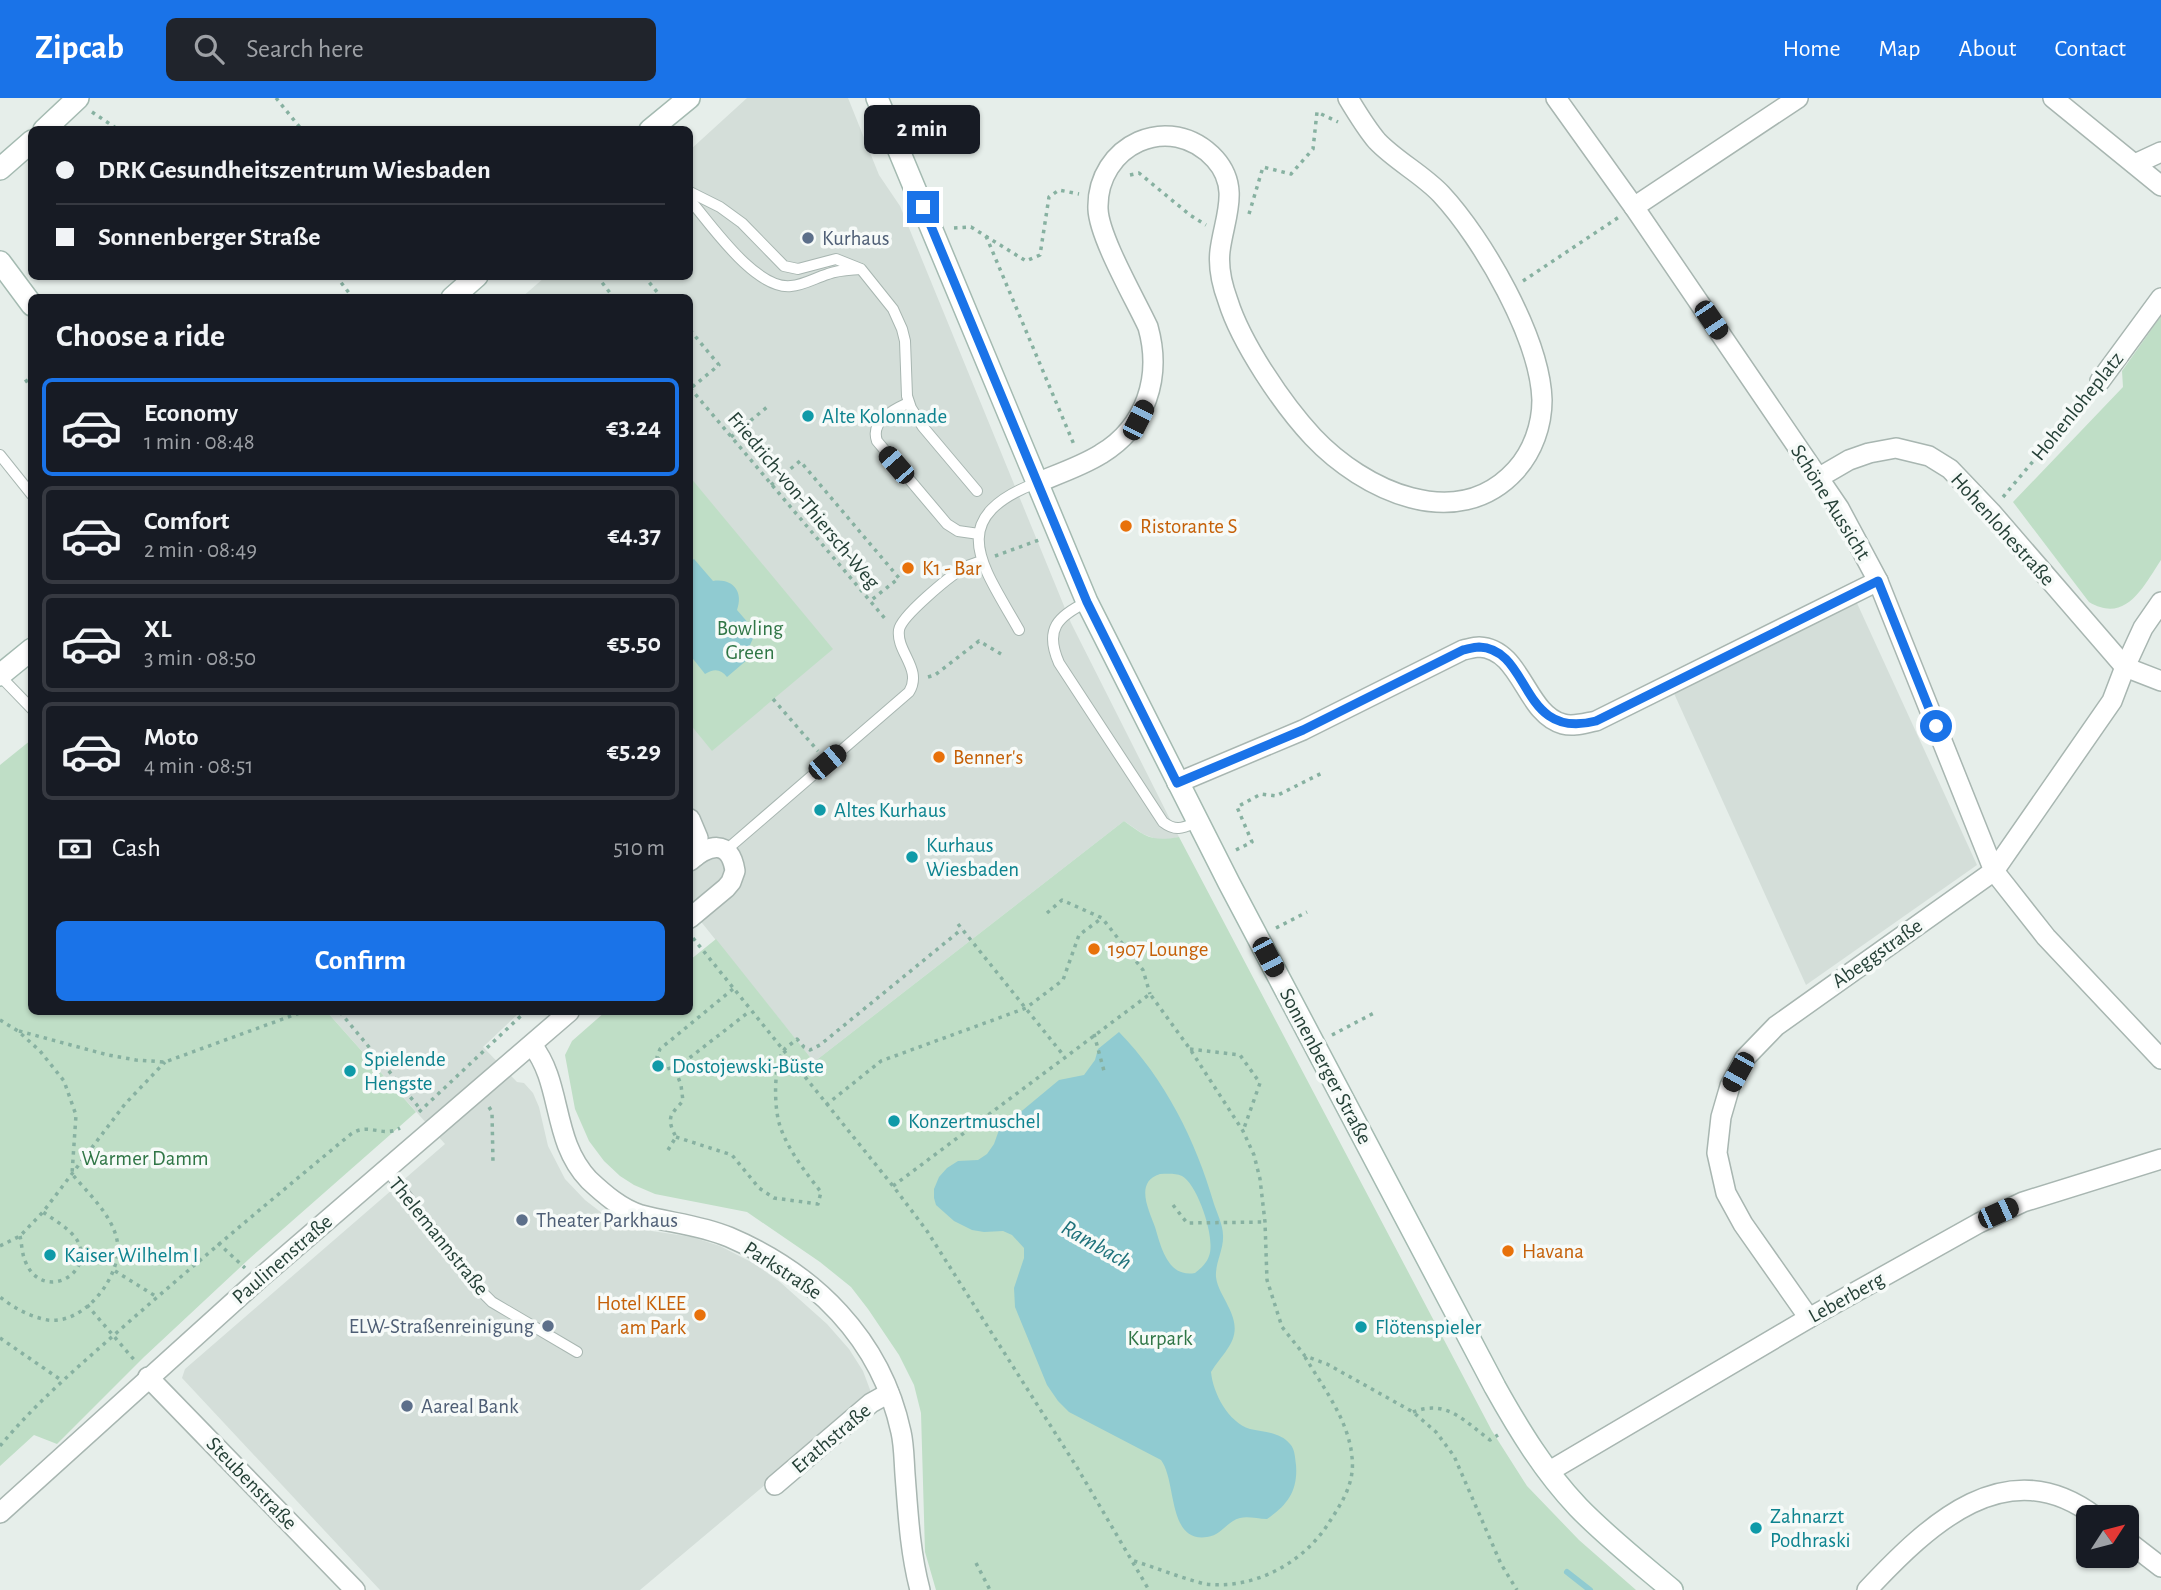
<!DOCTYPE html>
<html lang="en">
<head>
<meta charset="utf-8">
<style>
	:root { --surface:#171b24; --page:#20242c; --text:#f1f3f6; --muted:#9ea1a6; --line:#363941; --accent:#1a73e8 }
	body { margin:0; font-family:"Alegreya Sans",sans-serif; background:var(--page); color:var(--text); height:100vh; display:flex; flex-direction:column; font-size:26px; white-space:nowrap }
	* { box-sizing:border-box; margin:0 }
	p { font-size:23px; color:var(--muted) }
	.icon { flex:none; width:38px; height:38px; fill:none; stroke:currentColor; stroke-width:2; stroke-linecap:round; stroke-linejoin:round }
	.map { position:relative; flex:1; overflow:hidden }
	.drawer { position:absolute; left:28px; top:196px; width:665px; height:721px; display:flex; flex-direction:column; background:var(--surface); border-radius:10px; box-shadow:0 2px 5px #0004 }
	.drawer>* { flex:none }
	.guide { position:absolute; left:28px; top:28px; width:665px; height:154px; border-radius:10px; box-shadow:0 2px 5px #0004; display:grid; align-content:center; height:154px; padding:0 28px; background:var(--surface) }
	.needle { width:46px; rotate:54deg }
	.fabs { position:absolute; left:2076px; top:1407px; display:grid; gap:14px }
	.fabs a { display:grid; place-items:center; width:63px; height:63px; border-radius:10px; background:var(--surface); box-shadow:0 2px 5px #0004; font-size:35px }
	.end { position:absolute; width:32px; height:32px; margin:-16px; border:9px solid #1a73e8; background:#fff; box-shadow:0 0 0 4px #fff }
	.from { border-radius:50% }
	.bubble { position:absolute; height:49px; border-radius:10px; background:var(--surface); box-shadow:0 2px 5px #0004; font-size:23px; font-weight:700; line-height:49px; text-align:center }
	.car { position:absolute; width:21px; height:42px; margin:-21px -10px; border-radius:9px; box-shadow:0 0 5px 2px #0007; background:linear-gradient(#222 24%,#8ab4d8 0 40%,#222 0 76%,#8ab4d8 0 86%,#222 0) }
	.guide b { display:flex; align-items:center; gap:24px; height:66px; font-size:26px }
	.guide b+b { border-top:2px solid var(--line) }
	.guide i { width:18px; height:18px; background:var(--text) }
	ul { padding:0; list-style:none }
	li { display:flex; align-items:center; gap:21px; height:98px; margin:0 14px 10px; padding:0 14px; border:4px solid var(--line); border-radius:10px }
	li div { flex:1 }
	li b { display:block; font-size:26px }
	li em { font-style:normal; font-weight:700 }
	li.active { border-color:var(--accent) }
	li>.icon { width:63px; height:63px; stroke-width:1.5 }
	h2 { padding:0 28px; font-size:32px; line-height:84px }
	.pay { display:flex; align-items:center; gap:18px; height:77px; padding:0 28px; font-size:26px }
	.pay p { margin-inline-start:auto }
	.button { display:flex; gap:14px; margin-top:auto; padding:14px 28px }
	.button a { flex:1; height:80px; border-radius:10px; background:var(--accent); color:#fff; font-size:28px; font-weight:700; line-height:80px; text-align:center }
	header { display:flex; align-items:center; gap:42px; box-sizing:border-box; height:98px; padding:0 35px; background:var(--accent); color:#fff }
	header strong { font-size:33px }
	nav { display:flex; gap:38px; margin-inline-start:auto; font-size:24px }
	.search { width:490px; height:63px; background:var(--page); display:flex; align-items:center; gap:18px; box-sizing:border-box; padding:0 24px; border-radius:10px; color:var(--muted); font-size:26px }
	.map>svg:first-child { display:block }
	.built { fill:#d4ded9 }
	.green { fill:#bfdec6 }
	.water { fill:#90cbd1; fill-rule:evenodd }
	.lines { fill:none; stroke-linecap:round; stroke-linejoin:round }
	.stream { stroke:#90cbd1; stroke-width:6 }
	.lane-casing { stroke:#a8b6b1; stroke-width:12 }
	.street-casing { stroke:#a8b6b1; stroke-width:22 }
	.secondary-casing { stroke:#a4bab1; stroke-width:24 }
	.path { stroke:#87b1a1; stroke-width:3.5; stroke-dasharray:3.5 5; stroke-linecap:butt }
	.lane { stroke:#fff; stroke-width:10 }
	.street { stroke:#fff; stroke-width:19 }
	.secondary { stroke:#fff; stroke-width:21 }
	.route { stroke:#1a73e8; stroke-width:9 }
	.service-dot { fill:#5c6f8a; stroke:#f6faf8; stroke-width:2.5 }
	.culture-dot { fill:#0f9aa8; stroke:#f6faf8; stroke-width:2.5 }
	.food-dot { fill:#e8710a; stroke:#f6faf8; stroke-width:2.5 }
	.labels { text-anchor:middle; stroke-width:7; stroke-linejoin:round; paint-order:stroke }
	.service-label { font-size:21px; fill:#4e5e75; stroke:#f6faf8; text-anchor:start }
	.street-label { font-size:21px; fill:#254037; stroke:#f6faf8 }
	.culture-label { font-size:21px; fill:#0d838f; stroke:#f6faf8; text-anchor:start }
	.food-label { font-size:21px; fill:#c56008; stroke:#f6faf8; text-anchor:start }
	.park-label { font-size:21px; fill:#307646; stroke:#f6faf8 }
	.water-label { font-size:23px; font-style:italic; fill:#1f727b; stroke:#f6faf8 }
</style>
</head>
<body>
<header>
<strong>Zipcab</strong>
<div class="search"><svg class="icon" aria-label="search" viewBox="0 0 24 24"><circle cx="10" cy="10" r="6"/><path d="M15 15l6 6"/></svg>Search here</div>
<nav><a>Home</a><a>Map</a><a>About</a><a>Contact</a></nav>
</header>
<div class="map">
<svg width="2161" height="1492" viewBox="0 0 2161 1492">
	<rect width="100%" height="100%" fill="#e6eeea"/>
	<g class="built">
		<polygon points="747,0 848,0 879,77 900,108 1071,525 1179,739 1161,743 1143,736 1124,723 814,964 690,810 690,200 521,200 545,179 690,178 690,52"/>
		<polygon points="1856,503 1977,767 1806,887 1672,591"/>
		<polygon points="327,914 520,914 483,949 517,984 524,985 533,995 539,1009 548,1048 565,1081 585,1102 611,1122 645,1132 692,1139 720,1148 755,1166 780,1184 827,1226 849,1251 863,1273 872,1297 640,1492 380,1492 182,1280 185,1271 445,1046"/>
	</g>
	<g class="green">
		<path d="M2161,218V462C2143,489 2126,526 2089,504L2013,404L2123,289L2122,273Z"/>
		<polygon points="690,379 833,551 712,653 690,626"/>
		<polygon points="31,642 32,914 327,914 416,1014 249,1161 144,1259 57,1346 34,1337 0,1368 0,667"/>
		<path d="M1124,723C1146,739 1152,744 1179,739L1492,1333L1527,1388L1579,1442L1636,1492H936L925,1454L921,1315L914,1287L899,1257L868,1211L851,1189L820,1164L747,1114L655,1096L634,1087L620,1078L604,1063L589,1043L575,1011L565,957L572,943L605,914H690V862L716,841L814,964Z"/>
	</g>
	<g class="water">
		<path d="M694,461L713,483C732,480 744,493 737,512L756,534L750,547L754,556L727,579C721,571 714,570 705,576L690,557V464Z"/>
		<path d="M1119,934C1165,981 1196,1043 1214,1106C1217,1115 1223,1127 1223,1137C1224,1151 1215,1165 1216,1179C1217,1189 1224,1199 1228,1208C1245,1240 1226,1250 1211,1274C1213,1295 1228,1324 1250,1331C1263,1334 1280,1334 1290,1346C1295,1351 1295,1360 1296,1367C1298,1392 1288,1407 1267,1421C1258,1421 1248,1418 1240,1420C1227,1423 1222,1437 1207,1439C1167,1445 1177,1383 1161,1362L1069,1314L1058,1303L1047,1287L1015,1209L1014,1190L1024,1160V1150L1012,1137L1003,1133L984,1134L972,1132L954,1123L936,1107L934,1100V1091L939,1079L947,1070L958,1063L978,1062L987,1056L994,1046L999,1032L1059,982L1084,977L1095,962L1098,951ZM1160,1076C1167,1076 1175,1075 1182,1078C1198,1087 1216,1141 1209,1158C1207,1165 1200,1171 1195,1175C1168,1180 1161,1149 1155,1129C1149,1112 1134,1084 1160,1076Z"/>
	</g>
	<g class="lines">
		<polyline class="stream" points="1567,1474 1590,1492"/>
		<g class="lane-casing">
			<g id="lane">
				<polyline points="690,94 720,109 742,125 784,168 798,171 836,161 861,171 893,211 902,231 905,243 907,298 911,310 923,329 977,393"/>
				<path d="M690,102C712,128 756,192 791,188C804,187 815,180 828,176C838,172 849,172 860,171"/>
				<path d="M908,305C893,312 870,323 877,343L947,426L958,433L979,436"/>
				<polyline points="0,357 32,397"/>
				<path d="M1087,504C1058,518 1044,531 1059,565L1163,724C1176,734 1183,730 1197,724"/>
				<path d="M1019,532C983,468 943,421 1036,385"/>
				<polyline points="0,578 32,611"/>
				<path d="M725,753L909,594C923,571 896,554 899,532C901,518 949,479 962,471C968,467 975,465 982,463"/>
				<polyline points="386,1071 479,1191 492,1204 577,1254"/>
			</g>
		</g>
		<g class="street-casing">
			<g id="street">
				<polyline points="1556,0 1634,109 1839,410 1878,483 1994,773 2046,839 2161,961"/>
				<polyline points="2053,0 2161,88"/>
				<polyline points="2135,66 2161,54"/>
				<polyline points="1634,109 1798,0"/>
				<polyline points="2100,283 2161,200"/>
				<polyline points="1818,380 1849,362 1869,355 1896,350 1929,358 1950,371 1991,414 2125,569 2161,583"/>
				<path d="M1036,385C1058,376 1082,368 1101,356C1146,329 1162,279 1148,229C1135,201 1099,139 1098,111C1096,47 1170,12 1215,61C1241,90 1224,120 1220,153C1218,170 1222,187 1228,203C1241,245 1283,307 1313,339C1363,392 1457,437 1516,372C1533,353 1542,327 1542,302C1540,240 1483,141 1441,96C1422,76 1396,63 1377,43C1366,30 1357,15 1348,0"/>
				<path d="M1177,685L1303,632L1463,552C1468,551 1474,549 1479,549C1522,551 1525,616 1563,626C1574,629 1585,625 1596,623L1878,483"/>
				<polyline points="690,721 698,740 696,758"/>
				<path d="M690,763C708,747 730,740 735,773L731,784L726,790L690,820"/>
				<path d="M532,947C563,986 551,1042 589,1082C604,1096 621,1111 641,1117C671,1125 700,1127 729,1139C814,1175 881,1241 901,1334C904,1347 904,1362 905,1376C908,1415 910,1454 920,1492"/>
				<polyline points="1809,1220 1743,1126 1726,1095 1717,1055 1721,1019 1730,988 1745,960 1776,928 1994,773 2112,603 2125,569 2143,530 2161,504"/>
				<polyline points="148,1279 355,1492"/>
				<polyline points="1548,1374 1809,1220 1979,1125 2023,1104 2161,1061"/>
				<polyline points="775,1387 871,1305 889,1295"/>
				<polyline points="0,1415 259,1181 569,914"/>
				<polyline points="2126,1442 2161,1469"/>
				<path d="M1867,1492C1929,1426 2007,1351 2096,1419"/>
			</g>
		</g>
		<g class="secondary-casing">
			<g id="secondary">
				<path d="M877,0L1087,504L1229,785L1495,1289C1519,1332 1544,1373 1578,1409C1607,1439 1640,1465 1672,1492"/>
				<polyline points="44,32 78,0"/>
				<polyline points="650,32 689,0"/>
				<polyline points="0,71 32,43"/>
				<polyline points="0,164 32,207"/>
				<polyline points="452,200 477,178"/>
				<polyline points="0,577 32,551"/>
			</g>
		</g>
		<g class="path">
			<polyline points="276,0 302,32"/>
			<polyline points="92,14 119,32"/>
			<polyline points="913,28 941,16"/>
			<polyline points="1130,77 1139,75 1190,117 1206,127"/>
			<polyline points="1249,116 1263,69 1291,76 1313,51 1317,14 1338,24"/>
			<polyline points="954,130 971,129 1026,163 1040,157 1049,99 1059,92 1079,96"/>
			<polyline points="986,138 1075,349"/>
			<polyline points="336,178 353,200"/>
			<polyline points="421,178 424,182"/>
			<polyline points="597,178 614,200"/>
			<polyline points="644,178 662,200"/>
			<polyline points="1523,183 1619,119"/>
			<polyline points="690,232 719,267 691,290"/>
			<polyline points="25,284 32,279"/>
			<polyline points="690,290 887,523"/>
			<polyline points="731,339 767,309"/>
			<polyline points="771,387 800,363 899,480 869,504"/>
			<polyline points="2003,399 2088,298"/>
			<polyline points="995,458 1039,442"/>
			<polyline points="928,579 935,577 979,543 1001,556"/>
			<polyline points="773,601 818,653"/>
			<polyline points="1236,752 1252,744 1237,709 1261,696 1276,698 1324,674"/>
			<polyline points="1047,815 1062,802 1102,820 1143,872 1150,896"/>
			<polyline points="958,826 1064,958"/>
			<polyline points="1276,830 1307,814"/>
			<polyline points="693,840 893,1088 927,1133 1078,1371 1149,1492"/>
			<polyline points="733,891 660,951 657,959 667,971 679,968 750,913"/>
			<polyline points="340,914 421,1012"/>
			<path d="M0,922L18,933L40,953L64,983L76,1017L72,1076C88,1095 112,1117 117,1142C124,1176 85,1227 48,1222C30,1219 14,1210 0,1199"/>
			<polyline points="19,933 108,957 136,962 165,964 302,914"/>
			<polyline points="1094,936 1104,973"/>
			<polyline points="1332,937 1374,915"/>
			<polyline points="1190,951 1240,957 1260,985 1243,1033"/>
			<polyline points="826,1007 881,963 1026,910 1063,882 1079,837 1102,820"/>
			<polyline points="489,1009 492,1014 493,1065"/>
			<polyline points="419,1014 525,914"/>
			<path d="M676,1039L732,1057L759,1090L774,1100L818,1106L821,1094C806,1075 788,1052 780,1028C774,1011 773,967 784,952C787,948 793,945 797,941L804,949L810,952L820,947L962,831"/>
			<path d="M668,1052L676,1039C666,1020 670,1017 683,1003L681,987L675,971"/>
			<polyline points="893,1088 1150,896 1190,951 1243,1033 1254,1057 1260,1081 1265,1124 1267,1182 1282,1229 1305,1258 1327,1266 1413,1314 1436,1334 1454,1358 1501,1466 1517,1492"/>
			<polyline points="1173,1107 1187,1125 1265,1124"/>
			<path d="M20,1138C22,1147 22,1157 26,1165C43,1204 96,1176 77,1142C69,1130 54,1122 43,1114"/>
			<polyline points="218,1145 245,1170"/>
			<polyline points="0,1148 20,1138 43,1114 125,1006 165,964"/>
			<polyline points="115,1173 157,1199"/>
			<polyline points="87,1207 136,1264"/>
			<polyline points="0,1240 61,1282"/>
			<path d="M1413,1314C1447,1301 1464,1323 1490,1342L1498,1337"/>
			<path d="M0,1348C39,1301 85,1263 131,1222C203,1159 277,1097 351,1036C368,1024 383,1040 400,1030"/>
			<path d="M1134,1463C1157,1470 1181,1480 1205,1486C1255,1492 1305,1464 1330,1423C1343,1403 1355,1384 1352,1359C1349,1323 1323,1289 1305,1259"/>
			<polyline points="976,1465 990,1492"/>
		</g>
		<use href="#lane" class="lane"/>
		<use href="#street" class="street"/>
		<use href="#secondary" class="secondary"/>
	</g>
	<g class="lines">
		<path class="route" d="M923,109L1087,504L1177,685L1303,632L1463,552C1468,551 1474,549 1479,549C1532,551 1519,643 1596,623L1878,483L1936,628"/>
	</g>
	<g class="service-dot">
		<circle cx="808" cy="140" r="7"/>
		<circle cx="522" cy="1122" r="7"/>
		<circle cx="548" cy="1228" r="7"/>
		<circle cx="407" cy="1308" r="7"/>
	</g>
	<g class="culture-dot">
		<circle cx="808" cy="318" r="7"/>
		<circle cx="820" cy="712" r="7"/>
		<circle cx="912" cy="759" r="7"/>
		<circle cx="658" cy="968" r="7"/>
		<circle cx="350" cy="973" r="7"/>
		<circle cx="894" cy="1023" r="7"/>
		<circle cx="50" cy="1157" r="7"/>
		<circle cx="1361" cy="1229" r="7"/>
		<circle cx="1756" cy="1430" r="7"/>
	</g>
	<g class="food-dot">
		<circle cx="1126" cy="428" r="7"/>
		<circle cx="908" cy="470" r="7"/>
		<circle cx="939" cy="659" r="7"/>
		<circle cx="1094" cy="851" r="7"/>
		<circle cx="1508" cy="1153" r="7"/>
		<circle cx="700" cy="1217" r="7"/>
	</g>
	<g class="labels">
		<g class="service-label">
			<text x="822" y="147">Kurhaus</text>
			<text x="536" y="1129">Theater Parkhaus</text>
			<text x="534" y="1235" text-anchor="end">ELW-Straßenreinigung</text>
			<text x="421" y="1315">Aareal Bank</text>
		</g>
		<g class="street-label">
			<text transform="translate(2077 308) rotate(-51)" y="7">Hohenloheplatz</text>
			<text transform="translate(804 402) rotate(50)" y="7">Friedrich-von-Thiersch-Weg</text>
			<text transform="translate(1831 404) rotate(58)" y="7">Schöne Aussicht</text>
			<text transform="translate(2003 431) rotate(48)" y="7">Hohenlohestraße</text>
			<text transform="translate(1877 855) rotate(-35)" y="7">Abeggstraße</text>
			<text transform="translate(1326 968) rotate(62)" y="7">Sonnenberger Straße</text>
			<text transform="translate(439 1138) rotate(51)" y="7">Thelemannstraße</text>
			<text transform="translate(282 1161) rotate(-41)" y="7">Paulinenstraße</text>
			<text transform="translate(783 1172) rotate(33)" y="7">Parkstraße</text>
			<text transform="translate(1846 1199) rotate(-29)" y="7">Leberberg</text>
			<text transform="translate(831 1340) rotate(-40)" y="7">Erathstraße</text>
			<text transform="translate(252 1385) rotate(46)" y="7">Steubenstraße</text>
		</g>
		<g class="culture-label">
			<text x="822" y="325">Alte Kolonnade</text>
			<text x="834" y="719">Altes Kurhaus</text>
			<text x="926" y="754">Kurhaus<tspan x="926" dy="24">Wiesbaden</tspan></text>
			<text x="364" y="968">Spielende<tspan x="364" dy="24">Hengste</tspan></text>
			<text x="672" y="975">Dostojewski-Büste</text>
			<text x="908" y="1030">Konzertmuschel</text>
			<text x="64" y="1164">Kaiser Wilhelm I</text>
			<text x="1375" y="1236">Flötenspieler</text>
			<text x="1770" y="1425">Zahnarzt<tspan x="1770" dy="24">Podhraski</tspan></text>
		</g>
		<g class="food-label">
			<text x="1140" y="435">Ristorante S</text>
			<text x="922" y="477">K1 - Bar</text>
			<text x="953" y="666">Benner's</text>
			<text x="1108" y="858">1907 Lounge</text>
			<text x="1522" y="1160">Havana</text>
			<text x="686" y="1212" text-anchor="end">Hotel KLEE<tspan x="686" dy="24">am Park</tspan></text>
		</g>
		<g class="park-label">
			<text x="750" y="537">Bowling<tspan x="750" dy="24">Green</tspan></text>
			<text x="145" y="1067">Warmer Damm</text>
			<text x="1160" y="1247">Kurpark</text>
		</g>
		<g class="water-label">
			<text transform="translate(1097 1146) rotate(30)" y="8">Rambach</text>
		</g>
	</g>
</svg>
<div class="fabs">
<a><svg class="needle" viewBox="-14 -14 28 28"><path d="M0-13l5 13h-10z" fill="#e53935"/><path d="M0 13l5-13h-10z" fill="#9ea1a6"/></svg></a>
</div>
<i class="end from" style="left:1936px;top:628px"></i>
<i class="end" style="left:923px;top:109px"></i>
<div class="bubble" style="left:864px;top:7px;width:116px">2 min</div>
<i class="car" style="left:1711px;top:222px;rotate:146deg"></i>
<i class="car" style="left:1138px;top:322px;rotate:27deg"></i>
<i class="car" style="left:896px;top:367px;rotate:319deg"></i>
<i class="car" style="left:827px;top:664px;rotate:50deg"></i>
<i class="car" style="left:1268px;top:859px;rotate:152deg"></i>
<i class="car" style="left:1738px;top:974px;rotate:209deg"></i>
<i class="car" style="left:1998px;top:1115px;rotate:66deg"></i>
<div class="guide">
<b><i class="from"></i>DRK Gesundheitszentrum Wiesbaden</b>
<b><i></i>Sonnenberger Straße</b>
</div>
<section class="drawer">
<h2>Choose a ride</h2>
<ul>
<li class="active"><svg class="icon" aria-label="car" viewBox="0 0 24 24"><path d="M5 17H2v-5l4-1 3-4h7l3 4 3 1v5h-3M9 17h6M6 11h13"/><circle cx="7" cy="17" r="2"/><circle cx="17" cy="17" r="2"/></svg><div><b>Economy</b><p>1 min · 08:48</p></div><em>€3.24</em></li>
<li><svg class="icon" aria-label="car" viewBox="0 0 24 24"><path d="M5 17H2v-5l4-1 3-4h7l3 4 3 1v5h-3M9 17h6M6 11h13"/><circle cx="7" cy="17" r="2"/><circle cx="17" cy="17" r="2"/></svg><div><b>Comfort</b><p>2 min · 08:49</p></div><em>€4.37</em></li>
<li><svg class="icon" aria-label="car" viewBox="0 0 24 24"><path d="M5 17H2v-5l4-1 3-4h7l3 4 3 1v5h-3M9 17h6M6 11h13"/><circle cx="7" cy="17" r="2"/><circle cx="17" cy="17" r="2"/></svg><div><b>XL</b><p>3 min · 08:50</p></div><em>€5.50</em></li>
<li><svg class="icon" aria-label="car" viewBox="0 0 24 24"><path d="M5 17H2v-5l4-1 3-4h7l3 4 3 1v5h-3M9 17h6M6 11h13"/><circle cx="7" cy="17" r="2"/><circle cx="17" cy="17" r="2"/></svg><div><b>Moto</b><p>4 min · 08:51</p></div><em>€5.29</em></li>
</ul>
<div class="pay"><svg class="icon" aria-label="cash" viewBox="0 0 24 24"><path d="M3 7h18v10H3z"/><circle cx="12" cy="12" r="2"/></svg>Cash<p>510 m</p></div>
<div class="button"><a>Confirm</a></div>
</section>
</div>
</body>
</html>
